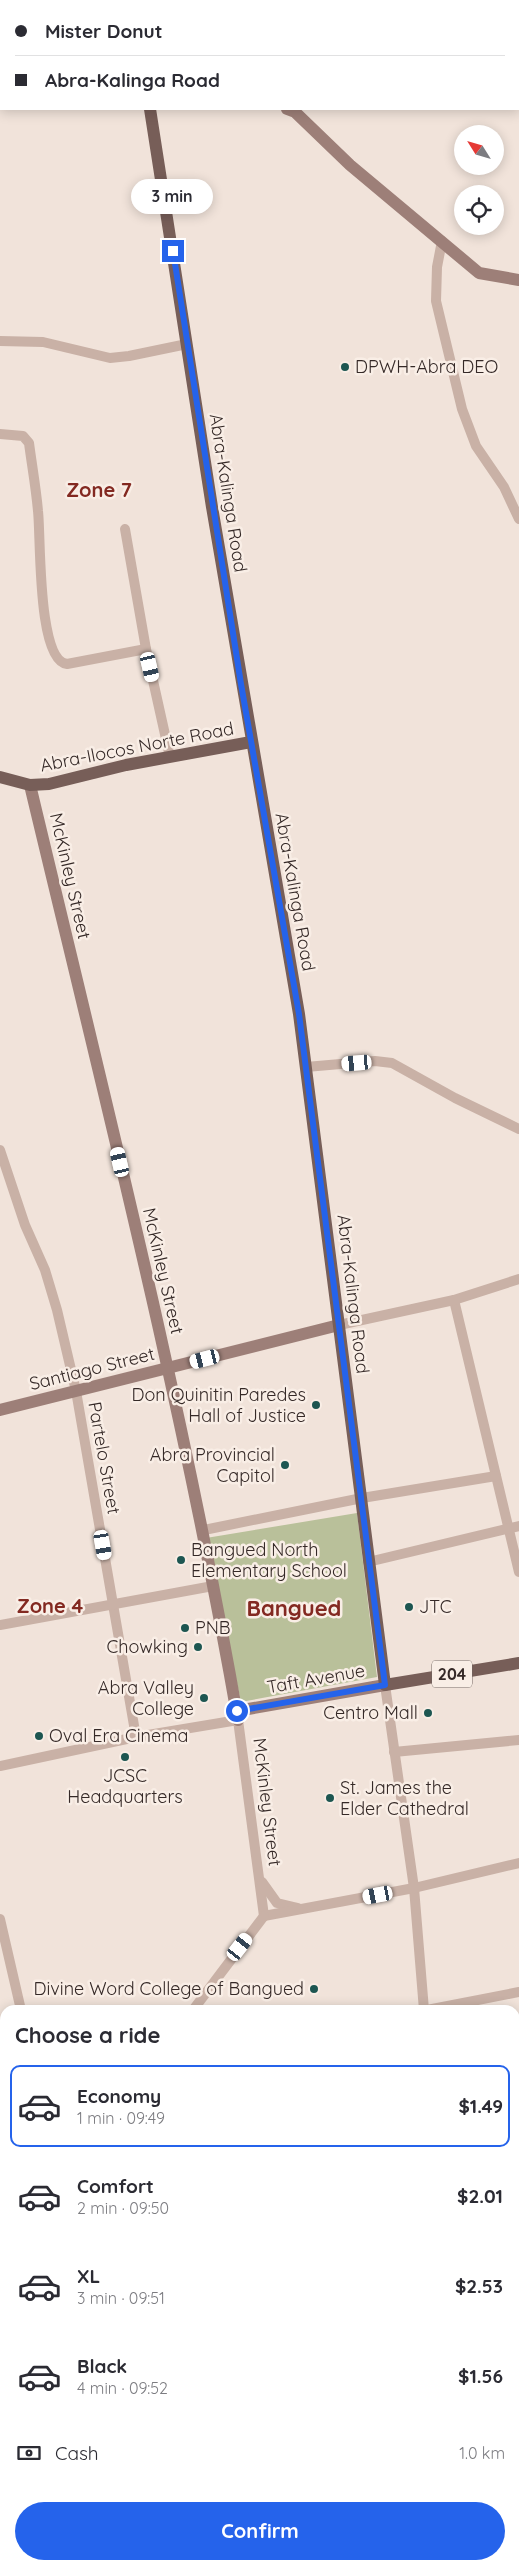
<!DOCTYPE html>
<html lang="en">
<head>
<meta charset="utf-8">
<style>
	:root { --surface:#fff; --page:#f2f2f3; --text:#2b2b33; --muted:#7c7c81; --line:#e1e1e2; --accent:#2563eb }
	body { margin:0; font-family:Quicksand,sans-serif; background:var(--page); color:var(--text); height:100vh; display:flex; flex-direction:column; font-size:19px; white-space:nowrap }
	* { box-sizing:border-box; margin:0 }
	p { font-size:16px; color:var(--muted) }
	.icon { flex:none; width:28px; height:28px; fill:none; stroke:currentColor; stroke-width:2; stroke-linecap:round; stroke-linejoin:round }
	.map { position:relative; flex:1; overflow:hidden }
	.details { position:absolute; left:0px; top:2005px; width:520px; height:565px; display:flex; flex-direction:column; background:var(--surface); border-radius:15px 15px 0 0; box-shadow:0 2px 12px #0003 }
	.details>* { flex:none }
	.top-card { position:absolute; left:0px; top:0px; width:520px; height:110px; box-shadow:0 2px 12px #0003; display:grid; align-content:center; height:110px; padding:0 15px; background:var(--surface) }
	.needle { width:32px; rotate:307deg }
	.fabs { position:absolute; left:454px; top:125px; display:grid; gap:10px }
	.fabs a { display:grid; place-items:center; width:50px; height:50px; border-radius:50%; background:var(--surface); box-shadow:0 2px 12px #0003; font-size:25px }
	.end { position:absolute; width:22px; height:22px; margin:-11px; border:6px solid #2563eb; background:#fff; box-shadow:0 0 0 2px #fff }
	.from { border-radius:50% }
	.bubble { position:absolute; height:35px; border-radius:18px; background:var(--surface); box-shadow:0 2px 12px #0003; font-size:16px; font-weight:800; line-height:35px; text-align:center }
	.car { position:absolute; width:15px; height:30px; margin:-15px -8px; border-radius:6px; box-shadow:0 0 4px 1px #0007; background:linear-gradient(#fff 24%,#345 0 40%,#fff 0 76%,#345 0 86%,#fff 0) }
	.top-card b { display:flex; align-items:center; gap:18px; height:48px; font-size:19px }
	.top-card b+b { border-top:1px solid var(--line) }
	.top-card i { width:12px; height:12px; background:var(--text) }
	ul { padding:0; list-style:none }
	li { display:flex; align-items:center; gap:15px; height:82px; margin:0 10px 8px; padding:0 5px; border:2px solid transparent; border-radius:10px }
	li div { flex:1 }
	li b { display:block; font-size:19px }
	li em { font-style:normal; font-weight:800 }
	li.on { border-color:var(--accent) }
	li>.icon { width:45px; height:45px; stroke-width:1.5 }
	h2 { padding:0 15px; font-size:22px; line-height:60px }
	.pay { display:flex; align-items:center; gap:12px; height:55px; padding:0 15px; font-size:19px }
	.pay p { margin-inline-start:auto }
	.button { display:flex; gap:10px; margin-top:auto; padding:10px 15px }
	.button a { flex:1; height:58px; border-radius:30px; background:var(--accent); color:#fff; font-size:20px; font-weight:800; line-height:58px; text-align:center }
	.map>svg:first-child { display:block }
	.green { fill:#b9c09a }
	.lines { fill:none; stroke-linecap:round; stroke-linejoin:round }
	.street { stroke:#c9b1a6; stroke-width:10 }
	.secondary { stroke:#9d7f78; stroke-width:12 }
	.primary { stroke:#775e58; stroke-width:12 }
	.route { stroke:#2563eb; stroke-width:6 }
	.poi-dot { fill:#1d5651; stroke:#f9eee6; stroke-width:2 }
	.labels { text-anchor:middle; stroke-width:5; stroke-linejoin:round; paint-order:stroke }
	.shield { fill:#f9eee6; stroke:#706460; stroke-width:1 }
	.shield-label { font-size:16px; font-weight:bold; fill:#352927 }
	.poi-label { font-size:18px; fill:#352927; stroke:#f9eee6; text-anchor:start }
	.street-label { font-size:18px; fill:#352927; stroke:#f9eee6 }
	.quarter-label { font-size:20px; font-weight:bold; fill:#832921; stroke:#f9eee6 }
	.district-label { font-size:22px; font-weight:bold; fill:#832921; stroke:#f9eee6 }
</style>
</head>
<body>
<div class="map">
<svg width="519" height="2570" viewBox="0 0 519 2570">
	<rect width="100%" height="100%" fill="#f1e3da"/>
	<polygon class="green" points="357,1513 377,1677 241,1702 206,1538"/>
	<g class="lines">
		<g class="street">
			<polyline points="191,0 192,1"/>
			<polyline points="243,0 243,1"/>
			<polyline points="279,1 283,0"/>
			<polyline points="427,1 427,0"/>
			<polyline points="442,241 437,267 436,301 462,409 476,446 504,487 519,519"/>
			<polyline points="0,341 43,342 110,358 129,356 187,344"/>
			<path d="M0,434L23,436L29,443C32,466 36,488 38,511C41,536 37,661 67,664L146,649"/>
			<polyline points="125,529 146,649 170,757"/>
			<polyline points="306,1067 375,1061 392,1063 455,1098 519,1129"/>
			<polyline points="0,1150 25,1225 45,1270 57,1310 76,1391 136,1737"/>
			<polyline points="454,1300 519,1572"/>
			<polyline points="339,1325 454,1300 519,1279"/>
			<polyline points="204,1530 362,1498 496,1476"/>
			<polyline points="368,1562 519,1526"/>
			<polyline points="0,1625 213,1586"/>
			<polyline points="385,1685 414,1888 424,2010"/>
			<polyline points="394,1752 519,1740"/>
			<polyline points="0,1766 136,1737 238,1720 264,1916"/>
			<polyline points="262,1882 277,1903 298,1908"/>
			<polyline points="264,1916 414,1888 519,1863"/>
			<polyline points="0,1919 21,2010"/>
			<polyline points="193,2010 264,1916"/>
			<polyline points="427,2010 519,1992"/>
			<polyline points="0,2096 5,2097"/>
			<polyline points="0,2270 5,2265"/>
			<polyline points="515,2270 519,2270"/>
			<polyline points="515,2439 519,2437"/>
			<polyline points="0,2496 5,2550"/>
			<polyline points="6,2565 7,2570"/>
			<polyline points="424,2565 425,2570"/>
		</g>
		<g class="secondary">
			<polyline points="287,109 295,112 350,165 479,273 519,280"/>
			<path d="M30,785C104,1095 183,1405 238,1720"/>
			<polyline points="0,1410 339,1325"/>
			<polyline points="237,1711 385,1685"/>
		</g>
		<g class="primary">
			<polyline points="131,0 132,1"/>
			<polyline points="150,109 212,507 299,1014 385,1685 519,1663"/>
			<polyline points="0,777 30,785 49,784 126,765 251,742"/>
		</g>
	</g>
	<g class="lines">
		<polyline class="route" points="173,251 241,684 299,1014 385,1685 237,1711"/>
	</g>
	<g class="poi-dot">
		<circle cx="345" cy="367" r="5"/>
		<circle cx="316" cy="1405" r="5"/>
		<circle cx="285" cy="1465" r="5"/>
		<circle cx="181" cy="1560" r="5"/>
		<circle cx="409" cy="1607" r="5"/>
		<circle cx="185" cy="1628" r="5"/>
		<circle cx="198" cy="1647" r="5"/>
		<circle cx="204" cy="1698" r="5"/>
		<circle cx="428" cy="1713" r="5"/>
		<circle cx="39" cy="1736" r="5"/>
		<circle cx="125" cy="1757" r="5"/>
		<circle cx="330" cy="1798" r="5"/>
		<circle cx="314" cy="1989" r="5"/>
	</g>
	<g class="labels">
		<rect class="shield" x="432" y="1660.5" width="40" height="27" rx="4"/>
		<g class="shield-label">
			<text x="452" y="1680">204</text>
		</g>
		<g class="poi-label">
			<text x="355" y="373">DPWH-Abra DEO</text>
			<text x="306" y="1401" text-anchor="end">Don Quinitin Paredes<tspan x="306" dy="21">Hall of Justice</tspan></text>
			<text x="275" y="1461" text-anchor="end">Abra Provincial<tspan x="275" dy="21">Capitol</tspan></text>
			<text x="191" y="1556">Bangued North<tspan x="191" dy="21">Elementary School</tspan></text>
			<text x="419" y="1613">JTC</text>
			<text x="195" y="1634">PNB</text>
			<text x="188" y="1653" text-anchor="end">Chowking</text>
			<text x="194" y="1694" text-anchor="end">Abra Valley<tspan x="194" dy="21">College</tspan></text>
			<text x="418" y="1719" text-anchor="end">Centro Mall</text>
			<text x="49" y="1742">Oval Era Cinema</text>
			<text x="125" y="1782" text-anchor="middle">JCSC<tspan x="125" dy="21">Headquarters</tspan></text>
			<text x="340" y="1794">St. James the<tspan x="340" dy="21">Elder Cathedral</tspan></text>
			<text x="304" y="1995" text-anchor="end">Divine Word College of Bangued</text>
		</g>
		<g class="street-label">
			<text transform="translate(228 493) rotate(81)" y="6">Abra-Kalinga Road</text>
			<text transform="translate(137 747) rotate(-11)" y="6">Abra-Ilocos Norte Road</text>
			<text transform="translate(70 876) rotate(77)" y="6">McKinley Street</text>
			<text transform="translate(295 892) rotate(80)" y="6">Abra-Kalinga Road</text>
			<text transform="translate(163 1271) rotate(77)" y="6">McKinley Street</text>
			<text transform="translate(353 1294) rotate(83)" y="6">Abra-Kalinga Road</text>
			<text transform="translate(92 1369) rotate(-14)" y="6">Santiago Street</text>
			<text transform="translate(104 1458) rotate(80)" y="6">Partelo Street</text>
			<text transform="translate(316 1679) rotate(-10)" y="6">Taft Avenue</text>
			<text transform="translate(267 1802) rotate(83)" y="6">McKinley Street</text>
		</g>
		<g class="quarter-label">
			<text x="99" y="497">Zone 7</text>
			<text x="50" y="1613">Zone 4</text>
		</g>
		<g class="district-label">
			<text x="294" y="1616">Bangued</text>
		</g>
	</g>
</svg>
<div class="fabs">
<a><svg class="needle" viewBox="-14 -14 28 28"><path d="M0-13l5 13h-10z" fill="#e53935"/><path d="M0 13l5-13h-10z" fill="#7c7c81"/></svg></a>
<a><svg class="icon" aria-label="locate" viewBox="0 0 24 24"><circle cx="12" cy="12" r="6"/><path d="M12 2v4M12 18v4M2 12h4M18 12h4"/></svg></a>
</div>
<i class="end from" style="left:237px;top:1711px"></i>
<i class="end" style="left:173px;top:251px"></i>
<div class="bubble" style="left:131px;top:179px;width:82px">3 min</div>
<i class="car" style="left:150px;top:667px;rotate:167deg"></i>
<i class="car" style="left:357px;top:1063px;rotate:265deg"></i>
<i class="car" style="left:120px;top:1162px;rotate:347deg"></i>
<i class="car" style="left:205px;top:1359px;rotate:256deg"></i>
<i class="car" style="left:103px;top:1545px;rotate:170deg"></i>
<i class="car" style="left:378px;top:1895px;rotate:259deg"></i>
<i class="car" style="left:240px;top:1947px;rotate:38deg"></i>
<div class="top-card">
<b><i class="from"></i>Mister Donut</b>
<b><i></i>Abra-Kalinga Road</b>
</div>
<section class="details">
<h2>Choose a ride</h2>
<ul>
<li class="on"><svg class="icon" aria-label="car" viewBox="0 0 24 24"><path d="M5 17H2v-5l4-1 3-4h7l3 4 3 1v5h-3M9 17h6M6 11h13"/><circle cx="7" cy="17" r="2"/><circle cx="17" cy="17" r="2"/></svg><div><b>Economy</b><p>1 min · 09:49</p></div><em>$1.49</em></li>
<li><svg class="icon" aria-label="car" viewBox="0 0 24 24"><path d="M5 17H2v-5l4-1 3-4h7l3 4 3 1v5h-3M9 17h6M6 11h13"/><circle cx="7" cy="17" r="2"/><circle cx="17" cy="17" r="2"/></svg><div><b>Comfort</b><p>2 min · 09:50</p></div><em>$2.01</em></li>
<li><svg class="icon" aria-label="car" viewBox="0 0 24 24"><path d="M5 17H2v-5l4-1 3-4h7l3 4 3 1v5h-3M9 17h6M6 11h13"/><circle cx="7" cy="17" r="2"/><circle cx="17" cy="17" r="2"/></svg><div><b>XL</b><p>3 min · 09:51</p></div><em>$2.53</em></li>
<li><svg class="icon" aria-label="car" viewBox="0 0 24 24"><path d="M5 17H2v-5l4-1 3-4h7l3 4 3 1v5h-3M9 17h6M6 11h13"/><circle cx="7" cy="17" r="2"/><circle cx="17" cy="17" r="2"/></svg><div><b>Black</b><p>4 min · 09:52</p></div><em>$1.56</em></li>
</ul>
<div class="pay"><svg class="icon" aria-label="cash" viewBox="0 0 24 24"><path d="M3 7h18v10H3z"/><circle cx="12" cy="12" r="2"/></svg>Cash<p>1.0 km</p></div>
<div class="button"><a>Confirm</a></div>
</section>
</div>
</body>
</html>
